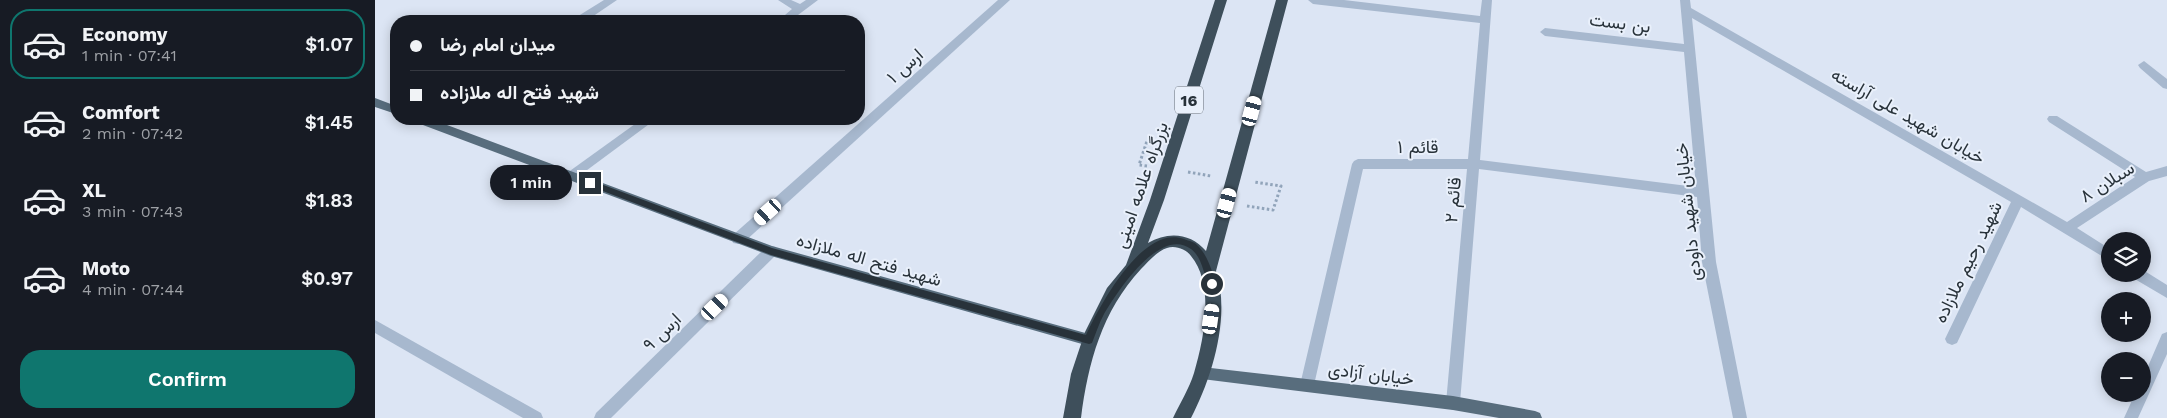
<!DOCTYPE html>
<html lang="en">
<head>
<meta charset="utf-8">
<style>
	:root { --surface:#171b24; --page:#20242c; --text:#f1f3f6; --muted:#9ea1a6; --line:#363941; --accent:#0f766e }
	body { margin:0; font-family:"Work Sans",Vazirmatn,sans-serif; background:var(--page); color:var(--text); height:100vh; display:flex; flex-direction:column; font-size:19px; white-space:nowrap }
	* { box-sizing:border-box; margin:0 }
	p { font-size:16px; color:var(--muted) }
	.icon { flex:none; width:28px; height:28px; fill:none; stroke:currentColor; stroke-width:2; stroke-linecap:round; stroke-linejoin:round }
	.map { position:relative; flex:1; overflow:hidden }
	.details { display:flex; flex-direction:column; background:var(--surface); width:375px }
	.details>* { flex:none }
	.guide { position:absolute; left:15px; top:15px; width:475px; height:110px; border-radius:20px; box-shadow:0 2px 12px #0003; display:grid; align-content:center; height:110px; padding:0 20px; background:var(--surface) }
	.tools { position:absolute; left:1726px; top:232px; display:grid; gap:10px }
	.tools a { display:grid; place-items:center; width:50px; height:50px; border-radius:50%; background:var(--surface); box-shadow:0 2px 12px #0003; font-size:25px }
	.end { position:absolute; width:22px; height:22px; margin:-11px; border:6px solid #28323a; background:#fff; box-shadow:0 0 0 2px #fff }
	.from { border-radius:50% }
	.bubble { position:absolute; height:35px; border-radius:18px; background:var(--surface); box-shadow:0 2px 12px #0003; font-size:16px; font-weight:600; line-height:35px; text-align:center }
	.car { position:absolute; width:15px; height:30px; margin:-15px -8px; border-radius:6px; box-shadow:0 0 4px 1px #0007; background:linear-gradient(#fff 24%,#345 0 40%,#fff 0 76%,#345 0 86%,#fff 0) }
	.guide b { display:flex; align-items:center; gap:18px; height:48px; font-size:19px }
	.guide b+b { border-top:1px solid var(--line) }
	.guide i { width:12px; height:12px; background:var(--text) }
	ul { padding:9px 0 0; list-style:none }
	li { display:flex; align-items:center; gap:15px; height:70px; margin:0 10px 8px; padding:0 10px; border:2px solid transparent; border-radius:20px }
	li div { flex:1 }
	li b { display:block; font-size:19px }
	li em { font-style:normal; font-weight:600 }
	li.active { border-color:var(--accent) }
	li>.icon { width:45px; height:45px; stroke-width:1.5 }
	.action { display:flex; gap:10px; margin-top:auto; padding:10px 20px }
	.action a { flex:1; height:58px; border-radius:20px; background:var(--accent); color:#fff; font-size:20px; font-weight:600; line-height:58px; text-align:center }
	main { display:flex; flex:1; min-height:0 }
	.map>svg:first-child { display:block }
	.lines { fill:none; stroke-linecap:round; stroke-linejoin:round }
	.path { stroke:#91a4ba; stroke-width:3; stroke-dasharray:2.5 2.5; stroke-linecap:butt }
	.minor { fill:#a7b8ce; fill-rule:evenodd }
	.major { fill:#586d7d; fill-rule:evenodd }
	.highway { fill:#3e4f5b; fill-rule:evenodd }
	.route { fill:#28323a }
	.labels { text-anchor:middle; stroke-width:4; stroke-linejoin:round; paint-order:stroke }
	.shield { fill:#e9f0fb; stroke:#626b74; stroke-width:1 }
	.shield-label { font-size:16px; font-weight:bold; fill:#28323a }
	.street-label { font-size:18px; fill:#28323a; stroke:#e9f0fb }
</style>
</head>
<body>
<main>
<section class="details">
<ul>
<li class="active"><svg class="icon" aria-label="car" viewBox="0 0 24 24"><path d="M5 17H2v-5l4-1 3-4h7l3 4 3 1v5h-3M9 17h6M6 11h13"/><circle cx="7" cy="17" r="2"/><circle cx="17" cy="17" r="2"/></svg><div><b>Economy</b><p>1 min · 07:41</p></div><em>$1.07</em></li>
<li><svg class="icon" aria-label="car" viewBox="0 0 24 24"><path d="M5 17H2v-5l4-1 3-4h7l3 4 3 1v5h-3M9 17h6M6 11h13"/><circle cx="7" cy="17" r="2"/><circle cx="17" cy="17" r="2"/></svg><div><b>Comfort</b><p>2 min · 07:42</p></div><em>$1.45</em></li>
<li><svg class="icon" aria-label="car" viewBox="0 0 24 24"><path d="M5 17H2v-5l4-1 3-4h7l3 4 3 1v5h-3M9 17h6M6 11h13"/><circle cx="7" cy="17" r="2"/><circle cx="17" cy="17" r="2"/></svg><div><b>XL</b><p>3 min · 07:43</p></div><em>$1.83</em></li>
<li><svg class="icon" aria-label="car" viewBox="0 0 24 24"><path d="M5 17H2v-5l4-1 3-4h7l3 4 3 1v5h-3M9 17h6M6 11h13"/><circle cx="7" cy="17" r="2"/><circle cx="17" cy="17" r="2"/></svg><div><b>Moto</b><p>4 min · 07:44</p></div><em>$0.97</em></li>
</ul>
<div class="action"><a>Confirm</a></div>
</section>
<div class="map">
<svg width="1792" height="418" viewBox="0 0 1792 418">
	<rect width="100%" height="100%" fill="#dce5f4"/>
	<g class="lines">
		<g class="path">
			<polyline points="772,166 764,165 772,141 780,142"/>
			<polyline points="813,172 836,176"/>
			<polyline points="872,206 898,210 906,186 879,182"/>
		</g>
		<g class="minor">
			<polygon points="229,0 242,0 211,21 199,21 200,18"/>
			<polygon points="403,0 416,0 425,4 431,0 443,0 415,21 403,21 417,9"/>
			<polygon points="623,0 635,0 368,243 363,244 358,243 357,239 358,235"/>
			<polygon points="933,0 969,0 1105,16 1107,0 1117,0 1105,160 1321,187 1309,52 1170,36 1165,32 1170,28 1309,44 1305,0 1315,0 1316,8 1692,222 1760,177 1674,122 1672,119 1674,116 1682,116 1771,172 1792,166 1792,176 1774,181 1702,228 1735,249 1735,261 1646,207 1582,343 1577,345 1572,343 1570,339 1636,202 1317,18 1341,262 1372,418 1358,418 1327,262 1322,197 1104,169 1085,403 1083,408 1078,410 1073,408 1071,403 1092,169 988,169 939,385 937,390 932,391 927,390 925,385 977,164 979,161 983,159 1093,159 1105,23 938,4"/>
			<polygon points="1769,61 1792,79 1792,89 1788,88 1765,68 1763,65"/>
			<polygon points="267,119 281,119 200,179 192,179 190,176 192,173"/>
			<polygon points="396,246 401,247 402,251 401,255 236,418 219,418 221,413 391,247"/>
			<polygon points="1768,270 1792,285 1792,298 1758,278 1757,274 1768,274"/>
			<polygon points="0,320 166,413 168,418 148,418 0,333"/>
			<polygon points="1792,332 1792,354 1763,418 1749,418 1760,394 1768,394 1768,378 1787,334"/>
		</g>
		<g class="major">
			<polygon points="0,98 21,106 21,114 0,107"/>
			<polygon points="38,119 56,119 397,246 714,334 719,336 721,340 719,344 714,346 396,256 40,122"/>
			<polygon points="827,367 1078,396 1160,411 1165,413 1167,418 1124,418 1078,410 827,379 822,377 820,373 822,369"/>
		</g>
		<path class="highway" d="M840,0H852L789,200L773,243C793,231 816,233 831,251L901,0H913L841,271C856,316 837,378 816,418H798C805,403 814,389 819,373C829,339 840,285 816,256C811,249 800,245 792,248C782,251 773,262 766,269C727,311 713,363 706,418H688L696,374L710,332L732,288L751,265L775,200Z"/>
	</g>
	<path class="route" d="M215,180L397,248L711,335C725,305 768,224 809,239C814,241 820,242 823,246C833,256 837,271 841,284L840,287H834C829,275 827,257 816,249C785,226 742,292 729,314C724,323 721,333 717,343L714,344L396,255L212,185L211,183Z"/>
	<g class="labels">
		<rect class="shield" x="800" y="86.5" width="28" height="27" rx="4"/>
		<g class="shield-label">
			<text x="814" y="106">16</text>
		</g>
		<g class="street-label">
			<text transform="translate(1245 23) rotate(7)" y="6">بن بست</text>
			<text transform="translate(530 66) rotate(-42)" y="6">ارس ۱</text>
			<text transform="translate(1533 116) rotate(30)" y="6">خیابان شهید علی آراسته</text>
			<text x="1043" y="153">قائم ۱</text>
			<text transform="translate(1732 182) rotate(-32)" y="6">سبلان ۸</text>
			<text transform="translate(766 185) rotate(-71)" y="6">بزرگراه علامه امینی</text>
			<text transform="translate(1078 200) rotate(-85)" y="6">قائم ۲</text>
			<text transform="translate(1313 212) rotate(-96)" y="6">خیابان شهید داودی</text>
			<text transform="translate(494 260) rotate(16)" y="6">شهید فتح اله ملازاده</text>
			<text transform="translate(1593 262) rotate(-64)" y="6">شهید رحیم ملازاده</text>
			<text transform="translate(287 332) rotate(-44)" y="6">ارس ۹</text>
			<text transform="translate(996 374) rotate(7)" y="6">خیابان آزادی</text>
		</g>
	</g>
</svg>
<div class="tools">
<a><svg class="icon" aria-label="layers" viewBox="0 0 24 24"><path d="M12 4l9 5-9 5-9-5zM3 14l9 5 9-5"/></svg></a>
<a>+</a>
<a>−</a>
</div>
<i class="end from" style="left:837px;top:284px"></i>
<i class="end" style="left:215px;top:183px"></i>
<div class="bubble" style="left:115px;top:165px;width:82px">1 min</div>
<i class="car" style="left:877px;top:111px;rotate:15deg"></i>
<i class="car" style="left:852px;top:203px;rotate:15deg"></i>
<i class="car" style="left:393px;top:212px;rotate:228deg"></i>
<i class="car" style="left:340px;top:307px;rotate:46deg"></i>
<i class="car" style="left:836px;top:319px;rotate:8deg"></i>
<div class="guide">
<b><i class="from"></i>میدان امام رضا</b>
<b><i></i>شهید فتح اله ملازاده</b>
</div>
</div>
</main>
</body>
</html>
